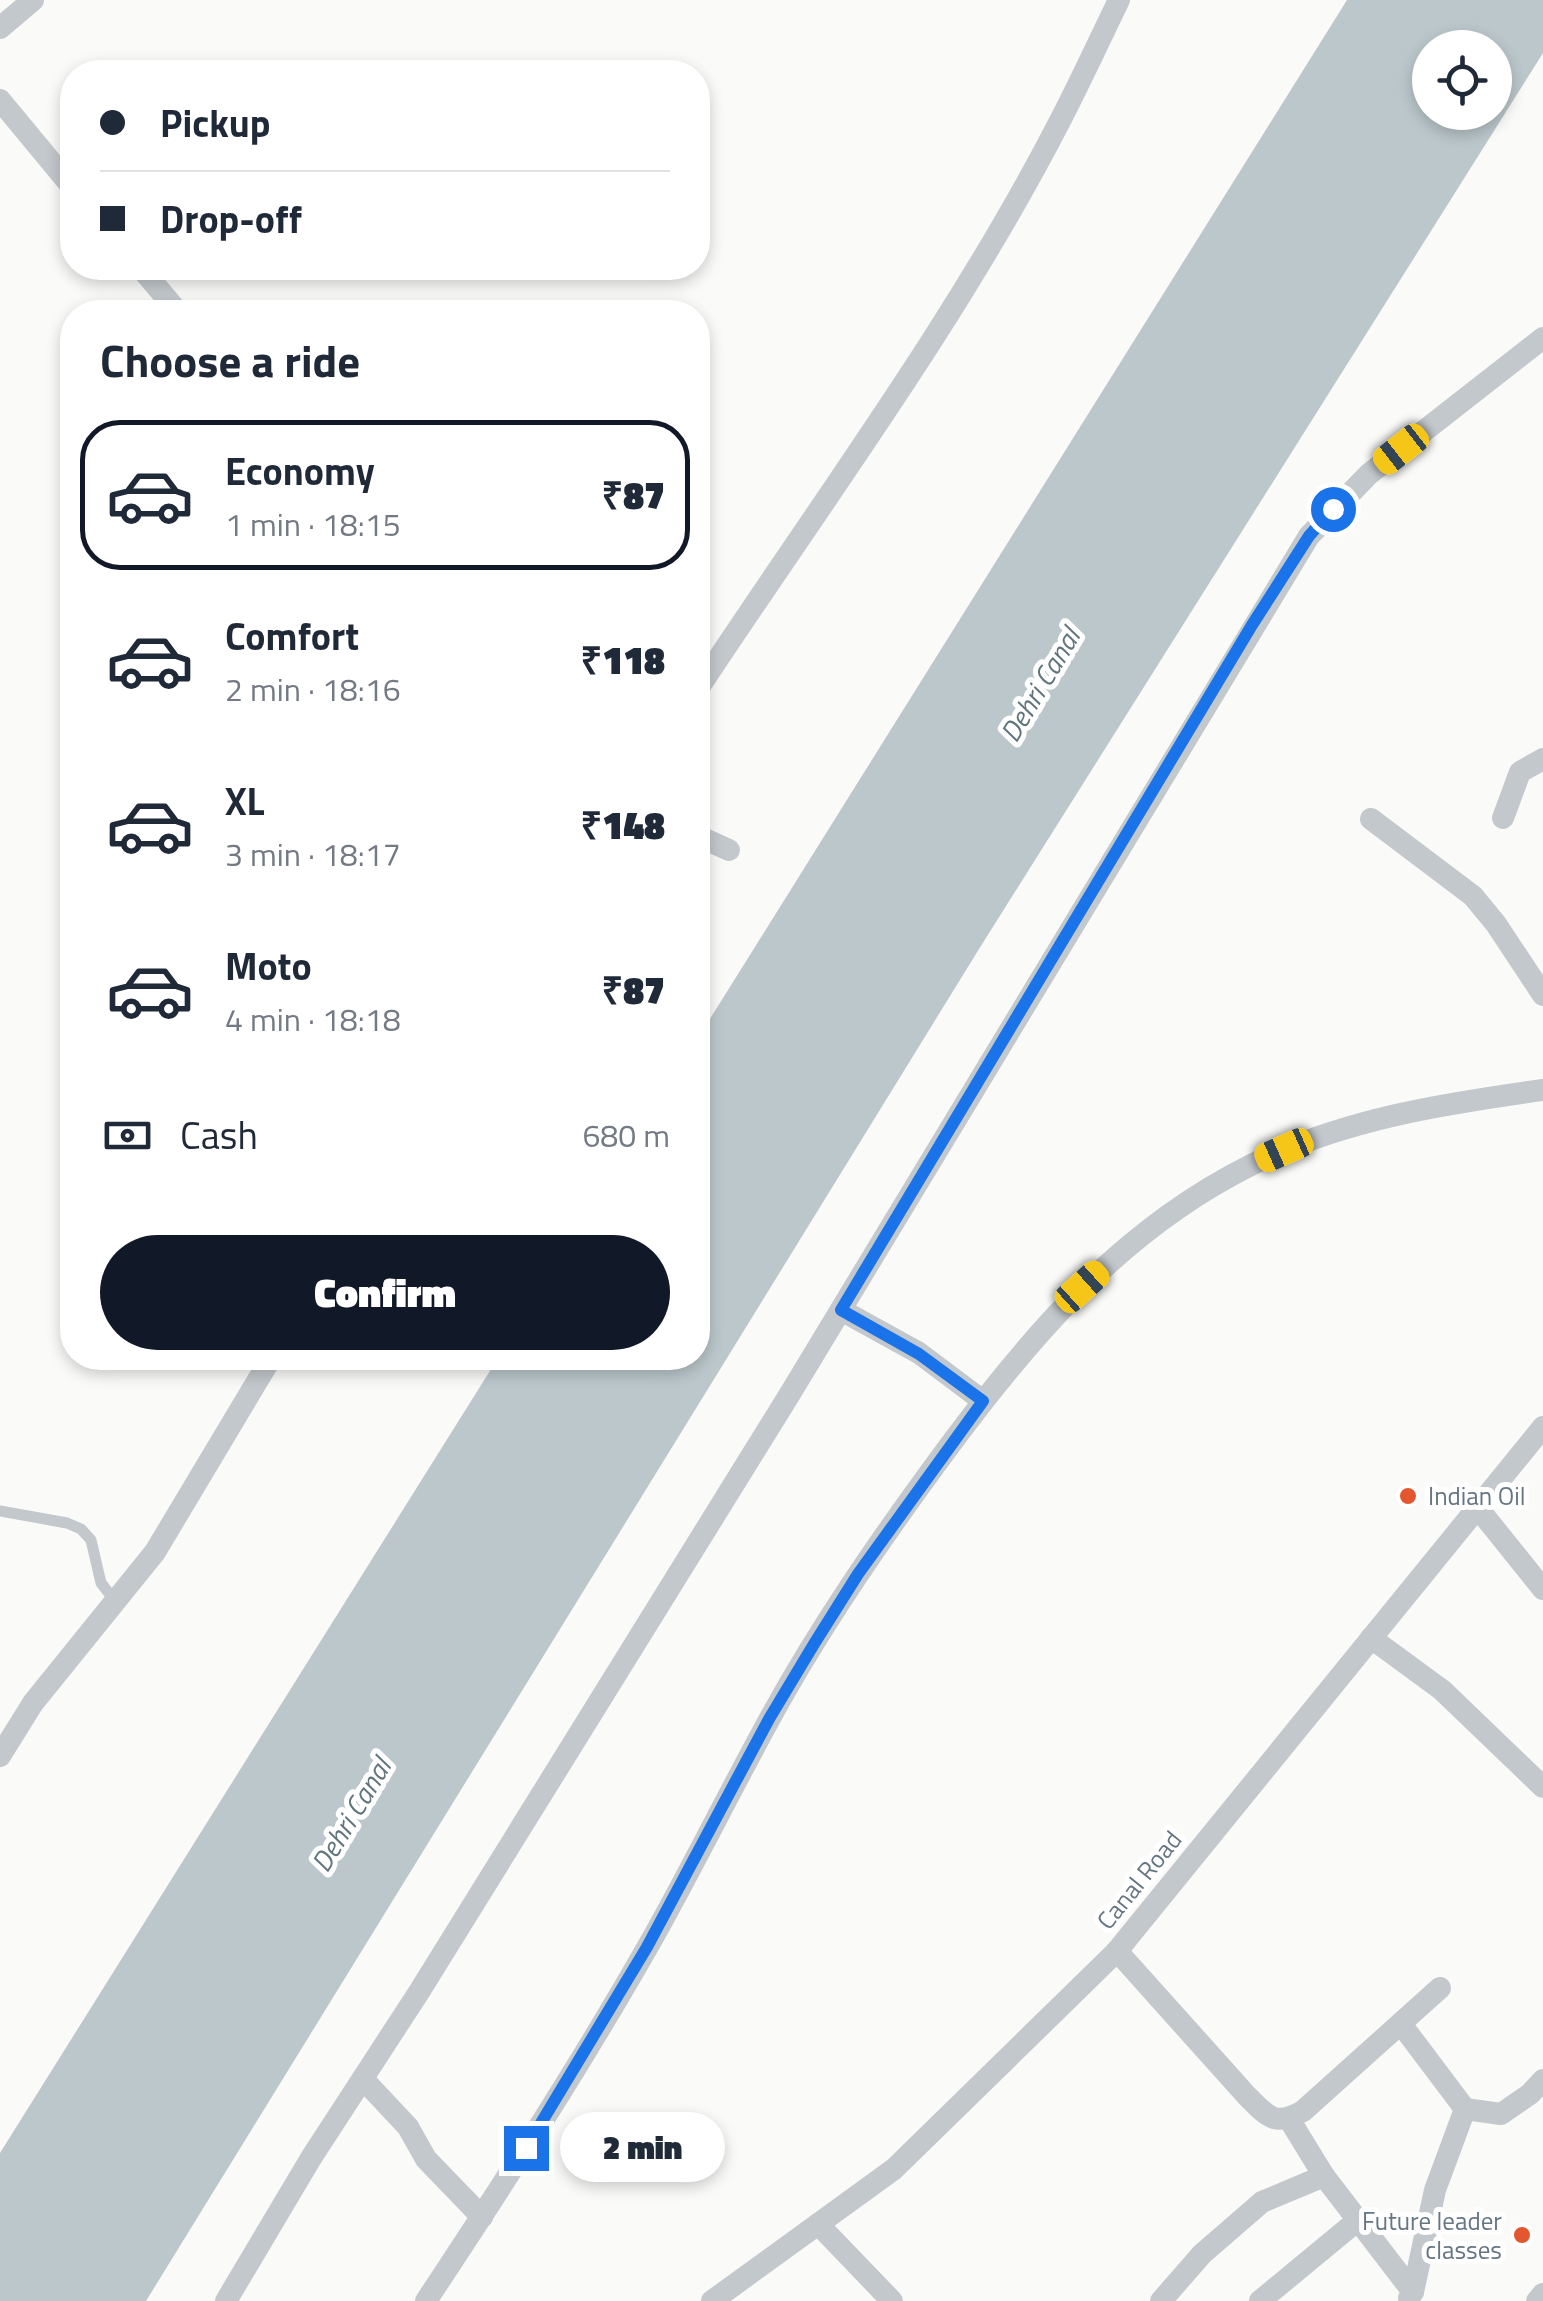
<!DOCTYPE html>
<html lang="en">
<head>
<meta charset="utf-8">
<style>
	:root { --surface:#fff; --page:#f2f2f3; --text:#1f2937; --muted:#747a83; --line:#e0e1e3; --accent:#111827 }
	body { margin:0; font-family:"Titillium Web",sans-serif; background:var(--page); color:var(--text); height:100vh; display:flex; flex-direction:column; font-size:38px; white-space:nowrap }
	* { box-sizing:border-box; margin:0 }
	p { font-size:32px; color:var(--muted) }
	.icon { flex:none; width:55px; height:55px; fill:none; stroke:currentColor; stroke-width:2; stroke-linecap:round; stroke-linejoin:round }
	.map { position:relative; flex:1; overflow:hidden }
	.panel { position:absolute; left:60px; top:300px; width:650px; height:1070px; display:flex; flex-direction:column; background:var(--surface); border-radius:40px; box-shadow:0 5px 15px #0003 }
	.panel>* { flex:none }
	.top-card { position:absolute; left:60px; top:60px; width:650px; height:220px; border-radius:40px; box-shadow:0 5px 15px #0003; display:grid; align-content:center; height:220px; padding:0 40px; background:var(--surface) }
	.buttons { position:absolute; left:1412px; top:30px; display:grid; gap:20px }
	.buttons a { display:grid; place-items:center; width:100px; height:100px; border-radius:50%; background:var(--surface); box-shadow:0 5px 15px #0003; font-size:50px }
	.end { position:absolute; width:45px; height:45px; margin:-22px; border:12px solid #1a73e8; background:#fff; box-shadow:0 0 0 5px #fff }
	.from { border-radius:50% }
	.bubble { position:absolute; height:70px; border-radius:35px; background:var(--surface); box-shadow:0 5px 15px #0003; font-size:32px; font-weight:800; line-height:70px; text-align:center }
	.car { position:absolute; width:30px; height:60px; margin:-30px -15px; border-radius:12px; box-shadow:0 0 8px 2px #0007; background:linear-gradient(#f5c518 24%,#345 0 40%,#f5c518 0 76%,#345 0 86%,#f5c518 0) }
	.top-card b { display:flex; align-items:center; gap:35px; height:95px; font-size:38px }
	.top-card b+b { border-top:2px solid var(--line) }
	.top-card i { width:25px; height:25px; background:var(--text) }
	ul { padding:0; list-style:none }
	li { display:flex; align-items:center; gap:30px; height:150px; margin:0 20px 15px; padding:0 20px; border:5px solid transparent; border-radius:40px }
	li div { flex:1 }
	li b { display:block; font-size:38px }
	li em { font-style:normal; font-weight:800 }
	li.active { border-color:var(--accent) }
	li>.icon { width:90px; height:90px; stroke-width:1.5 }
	h2 { padding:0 40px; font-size:45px; line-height:120px }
	.pay { display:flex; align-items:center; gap:25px; height:110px; padding:0 40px; font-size:38px }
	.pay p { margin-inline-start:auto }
	.button { display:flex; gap:20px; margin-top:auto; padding:20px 40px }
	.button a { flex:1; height:115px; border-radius:60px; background:var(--accent); color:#fff; font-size:40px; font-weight:800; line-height:115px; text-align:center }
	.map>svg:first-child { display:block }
	.water { fill:#bbc7cb; fill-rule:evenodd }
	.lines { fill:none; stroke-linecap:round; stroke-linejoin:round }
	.service { stroke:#c3c8cc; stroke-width:11 }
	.minor { stroke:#c3c8cc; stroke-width:22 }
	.route { stroke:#1a73e8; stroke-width:12 }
	.poi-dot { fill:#e4572e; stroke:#fff; stroke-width:4 }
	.labels { text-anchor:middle; stroke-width:10; stroke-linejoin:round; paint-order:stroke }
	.poi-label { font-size:25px; fill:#657683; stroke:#fff; text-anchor:start }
	.street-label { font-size:25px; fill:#657683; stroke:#fff }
	.water-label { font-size:28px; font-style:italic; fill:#60757c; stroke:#fff }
</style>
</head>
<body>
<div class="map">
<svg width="1543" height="2301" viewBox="0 0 1543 2301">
	<rect width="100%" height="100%" fill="#fafaf8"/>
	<path class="water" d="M1347,0H1543V53L979,949L146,2301H0V2153L498,1358H698V1038ZM1430,48H1495V112H1430Z"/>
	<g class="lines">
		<polyline class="service" points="0,1511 67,1523 81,1529 91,1540 101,1583 115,1601"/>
		<g class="minor">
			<polyline points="0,28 33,0"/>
			<polyline points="0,100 72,187"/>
			<polyline points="141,268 178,312"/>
			<path d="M698,689C822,501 959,318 1062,117C1082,78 1100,39 1119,0"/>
			<polyline points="1503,818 1520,772 1543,759"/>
			<polyline points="1371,819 1473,896 1496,924 1543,995"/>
			<polyline points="698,836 729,850"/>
			<polyline points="841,1310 919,1353 983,1401"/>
			<polyline points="1477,1507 1543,1589"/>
			<polyline points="1371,1638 1442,1690 1543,1787"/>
			<polyline points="0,1756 33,1703 155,1552 271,1358"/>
			<path d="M1117,1951L1247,2096C1268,2117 1275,2127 1303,2111L1440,1988"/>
			<polyline points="1401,2024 1465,2109"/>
			<polyline points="363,2079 408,2127 426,2159 482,2217"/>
			<polyline points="1289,2119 1324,2176 1413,2292 1409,2298"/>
			<polyline points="818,2224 892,2301"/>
			<polyline points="1413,2292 1435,2190 1465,2109 1501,2114 1530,2094 1543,2080"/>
			<polyline points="226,2301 311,2158 419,1992 788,1397 1309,536 1369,474 1543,338"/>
			<path d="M426,2301C504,2183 581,2064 651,1941C692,1868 729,1793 769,1720C822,1623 885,1533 950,1445C1034,1332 1123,1229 1251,1165C1344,1119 1442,1104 1543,1090"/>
			<polyline points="712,2301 894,2169 1117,1951 1543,1427"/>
			<polyline points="1161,2301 1202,2254 1262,2202 1324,2176"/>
			<polyline points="1260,2301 1358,2220"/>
			<polyline points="1537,2301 1543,2294"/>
		</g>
	</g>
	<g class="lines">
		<polyline class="route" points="526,2148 647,1947 769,1719 814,1644 858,1574 983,1401 919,1354 841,1310 1252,625 1309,536 1333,509"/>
	</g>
	<g class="poi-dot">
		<circle cx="1408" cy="1496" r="10"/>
		<circle cx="1522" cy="2235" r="10"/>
	</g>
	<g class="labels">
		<g class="poi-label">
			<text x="1428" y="1505">Indian Oil</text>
			<text x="1502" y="2230" text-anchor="end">Future leader<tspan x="1502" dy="29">classes</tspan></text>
		</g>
		<g class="street-label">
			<text transform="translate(1139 1880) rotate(-51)" y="9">Canal Road</text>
		</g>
		<g class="water-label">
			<text transform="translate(1040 685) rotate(-59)" y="10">Dehri Canal</text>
			<text transform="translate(351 1815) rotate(-59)" y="10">Dehri Canal</text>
		</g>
	</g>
</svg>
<div class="buttons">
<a><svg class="icon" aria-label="locate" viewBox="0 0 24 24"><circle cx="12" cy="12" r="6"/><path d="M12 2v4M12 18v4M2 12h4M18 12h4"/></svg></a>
</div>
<i class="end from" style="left:1333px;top:509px"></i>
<i class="end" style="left:526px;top:2148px"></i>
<div class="bubble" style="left:560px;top:2112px;width:165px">2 min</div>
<i class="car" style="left:1401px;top:449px;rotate:232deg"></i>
<i class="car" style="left:1284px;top:1150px;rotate:246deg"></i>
<i class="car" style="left:1082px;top:1287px;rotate:48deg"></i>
<div class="top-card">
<b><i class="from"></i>Pickup</b>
<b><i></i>Drop-off</b>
</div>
<section class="panel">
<h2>Choose a ride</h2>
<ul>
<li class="active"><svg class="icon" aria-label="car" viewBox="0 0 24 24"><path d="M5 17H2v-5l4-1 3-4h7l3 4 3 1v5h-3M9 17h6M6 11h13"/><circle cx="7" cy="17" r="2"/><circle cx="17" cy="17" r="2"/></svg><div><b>Economy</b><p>1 min · 18:15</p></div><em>₹87</em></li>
<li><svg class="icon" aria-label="car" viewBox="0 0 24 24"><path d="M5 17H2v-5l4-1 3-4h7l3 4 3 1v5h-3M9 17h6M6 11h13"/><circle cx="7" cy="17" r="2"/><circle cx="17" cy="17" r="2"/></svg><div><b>Comfort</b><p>2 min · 18:16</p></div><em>₹118</em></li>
<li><svg class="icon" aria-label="car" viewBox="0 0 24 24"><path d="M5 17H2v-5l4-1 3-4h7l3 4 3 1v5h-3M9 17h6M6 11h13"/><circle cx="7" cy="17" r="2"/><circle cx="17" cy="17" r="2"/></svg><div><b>XL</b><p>3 min · 18:17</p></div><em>₹148</em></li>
<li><svg class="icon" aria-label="car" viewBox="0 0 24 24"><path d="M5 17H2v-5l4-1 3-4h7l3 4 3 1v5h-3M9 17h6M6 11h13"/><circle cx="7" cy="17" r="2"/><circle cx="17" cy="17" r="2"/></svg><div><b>Moto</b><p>4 min · 18:18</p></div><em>₹87</em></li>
</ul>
<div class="pay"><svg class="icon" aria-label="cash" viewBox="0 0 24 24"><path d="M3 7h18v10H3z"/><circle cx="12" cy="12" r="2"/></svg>Cash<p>680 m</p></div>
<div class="button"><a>Confirm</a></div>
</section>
</div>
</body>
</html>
